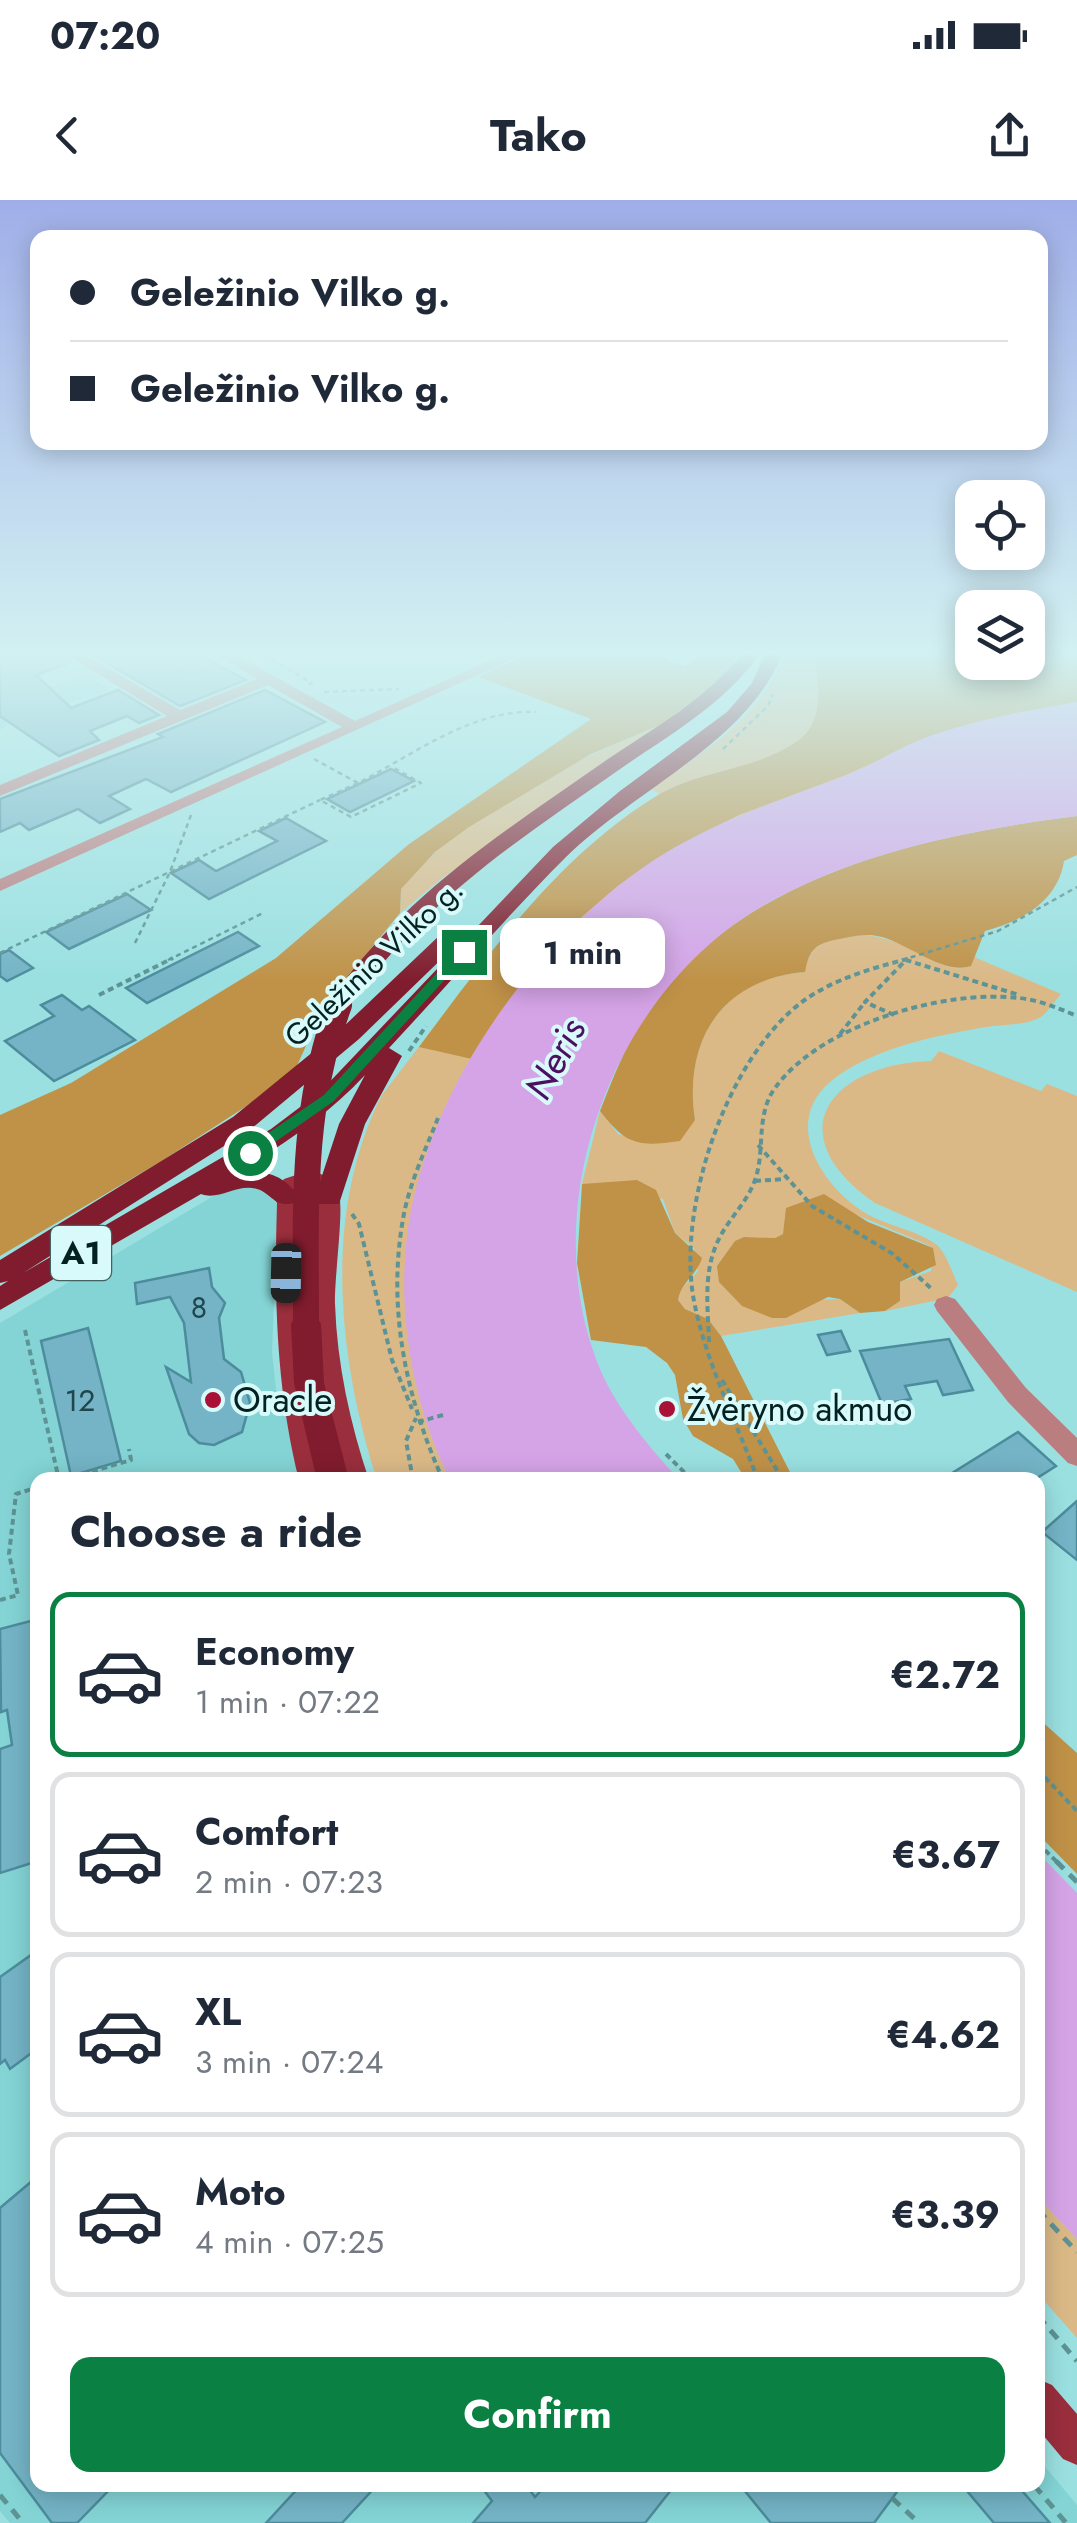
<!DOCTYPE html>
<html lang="en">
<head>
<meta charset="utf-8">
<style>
	:root { --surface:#fff; --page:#f6f6f7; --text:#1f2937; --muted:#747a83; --line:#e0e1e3; --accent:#0b8043 }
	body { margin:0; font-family:Jost,sans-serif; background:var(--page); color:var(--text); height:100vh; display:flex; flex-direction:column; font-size:38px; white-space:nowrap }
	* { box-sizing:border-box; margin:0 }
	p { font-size:32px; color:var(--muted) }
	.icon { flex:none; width:55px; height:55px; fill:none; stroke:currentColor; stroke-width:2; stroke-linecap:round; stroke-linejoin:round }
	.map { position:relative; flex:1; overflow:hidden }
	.side { position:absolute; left:30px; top:1272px; width:1015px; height:1020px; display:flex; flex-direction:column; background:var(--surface); border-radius:20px; box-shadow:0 5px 25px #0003 }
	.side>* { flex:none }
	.banner { position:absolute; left:30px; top:30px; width:1018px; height:220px; border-radius:20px; box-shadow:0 5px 25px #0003; display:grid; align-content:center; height:220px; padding:0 40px; background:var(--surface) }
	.controls { position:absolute; left:955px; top:280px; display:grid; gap:20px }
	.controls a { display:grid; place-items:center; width:90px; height:90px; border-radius:20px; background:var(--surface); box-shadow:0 5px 25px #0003; font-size:50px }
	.end { position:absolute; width:45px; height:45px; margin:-22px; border:12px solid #0b8043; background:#fff; box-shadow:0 0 0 5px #fff }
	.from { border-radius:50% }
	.bubble { position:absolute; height:70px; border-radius:20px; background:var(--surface); box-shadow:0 5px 25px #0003; font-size:32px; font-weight:700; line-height:70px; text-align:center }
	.car { position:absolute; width:30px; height:60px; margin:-30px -15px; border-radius:12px; box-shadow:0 0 8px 2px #0007; background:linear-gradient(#222 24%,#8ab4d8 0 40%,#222 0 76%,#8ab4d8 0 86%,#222 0) }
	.banner b { display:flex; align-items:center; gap:35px; height:95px; font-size:38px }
	.banner b+b { border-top:2px solid var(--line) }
	.banner i { width:25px; height:25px; background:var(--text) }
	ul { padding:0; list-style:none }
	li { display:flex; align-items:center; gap:30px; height:165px; margin:0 20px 15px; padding:0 20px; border:5px solid var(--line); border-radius:20px }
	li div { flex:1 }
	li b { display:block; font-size:38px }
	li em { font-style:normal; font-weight:700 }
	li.current { border-color:var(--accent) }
	li>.icon { width:90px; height:90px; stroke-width:1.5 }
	h2 { padding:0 40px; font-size:45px; line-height:120px }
	.cta { display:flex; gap:20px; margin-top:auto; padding:20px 40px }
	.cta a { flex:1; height:115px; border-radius:20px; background:var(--accent); color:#fff; font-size:40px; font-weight:700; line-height:115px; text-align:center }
	.status { display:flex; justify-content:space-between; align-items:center; height:70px; padding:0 50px; background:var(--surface); direction:ltr }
	.status svg { height:28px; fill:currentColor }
	header { display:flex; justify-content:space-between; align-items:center; height:130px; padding:0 40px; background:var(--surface); font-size:45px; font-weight:700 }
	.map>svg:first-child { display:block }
	.built { fill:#84d4d5 }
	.green { fill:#dbb987 }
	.forest { fill:#c09248 }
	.water { fill:#d5a4e7 }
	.building { fill:#74b4c6; stroke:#4c8c9c; stroke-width:2.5 }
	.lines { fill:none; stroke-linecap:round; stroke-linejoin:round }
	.path-far2 { stroke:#5d9394; stroke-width:2.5; stroke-dasharray:5 4; stroke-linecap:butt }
	.path-far1 { stroke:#5d9394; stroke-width:4; stroke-dasharray:6 4; stroke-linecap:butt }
	.path { stroke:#5d9394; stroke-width:5; stroke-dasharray:11 8; stroke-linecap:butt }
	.minor { fill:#ba7e80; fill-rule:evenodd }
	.major { fill:#9a2e3d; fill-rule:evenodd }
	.highway { fill:#801c2d; fill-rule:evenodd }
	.highway-bridge { stroke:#801c2d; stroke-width:26 }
	.route { fill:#0b8043 }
	.poi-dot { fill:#a91236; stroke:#d8fafa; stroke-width:4 }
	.labels { text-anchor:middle; stroke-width:8; stroke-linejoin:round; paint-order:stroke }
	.far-street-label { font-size:30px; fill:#032121; stroke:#d8fafa }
	.number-label { font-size:30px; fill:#1f464a }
	.shield { fill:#d8fafa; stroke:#436262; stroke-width:2.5 }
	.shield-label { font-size:32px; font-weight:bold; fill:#032121 }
	.poi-label { font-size:35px; fill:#032121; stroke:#d8fafa; text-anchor:start }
	.water-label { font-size:38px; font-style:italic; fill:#4d0f60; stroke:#d8fafa }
</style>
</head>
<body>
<div class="status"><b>07:20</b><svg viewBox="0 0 49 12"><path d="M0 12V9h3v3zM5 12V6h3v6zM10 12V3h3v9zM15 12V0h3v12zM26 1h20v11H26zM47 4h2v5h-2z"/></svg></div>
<header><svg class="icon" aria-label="back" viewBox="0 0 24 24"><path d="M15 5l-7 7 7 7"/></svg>Tako<svg class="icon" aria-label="share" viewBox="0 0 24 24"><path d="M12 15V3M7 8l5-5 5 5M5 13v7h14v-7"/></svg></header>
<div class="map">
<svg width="1077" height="2323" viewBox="0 0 1077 2323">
	<rect width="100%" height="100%" fill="#9ae0e1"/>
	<g class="built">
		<polygon points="87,474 110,490 16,520 0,530 0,489 49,488"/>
		<polygon points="252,984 278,999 272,1152 278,1207 287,1211 303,1280 38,1280 38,2285 1038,2285 1038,2258 1077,2305 1077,2323 10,2323 0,2311 0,1123 225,989"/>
	</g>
	<g class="green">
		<path d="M784,455H972V462H1028V455H1077V502L1047,507L472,859C398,993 382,1139 450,1280H377C338,1159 322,1012 382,895C470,781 541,679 660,594L651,589C704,551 760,519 784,455Z"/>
		<path d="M660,525L441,679L400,713L401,689C464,610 569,563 660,525Z"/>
		<path d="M862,734C881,737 900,743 918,750C938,759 948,774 971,766L974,757L1061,794C1055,801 1048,812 1041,817C1027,826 997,824 980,828C931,837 870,849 830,882C781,924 823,988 867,1014C888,1026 917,1030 937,1045C946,1053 953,1074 958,1085L948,1098L885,1111L900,1101V1082L931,1071L933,1048L926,1044L857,1015L786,1023L783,1034L775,1038L744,1037L816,1100L840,1099L860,1113L721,1136L708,1119L685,1109L678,1100L679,1092L698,1071L694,1048L675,1033L663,999L582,984L600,911L619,935L695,920C683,841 721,779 804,772C813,737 830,741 862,734Z"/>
		<path d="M939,851L1041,891L1047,884L1077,896V1092L875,1003C776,934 830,864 931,861Z"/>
		<polygon points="1038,1997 1077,2039 1077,2138 1038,2094"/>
	</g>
	<g class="forest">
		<polygon points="526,455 658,455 684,467 701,455 739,455 719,482 660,525 591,554 469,627 435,652 401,689 400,713 324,806 296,868 245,907 160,962 0,1056 0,915 71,883 276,758 409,644 591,519 479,477"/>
		<path d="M814,455H972V462C1009,463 1041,465 1077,462V502L937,534L846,575L739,615L674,648L619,685L563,733L496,820L472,859L419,847C487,756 559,655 658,595C701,570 758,570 799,540C825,521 819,482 814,455Z"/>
		<path d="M1077,616V655L1064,661C1058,701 1021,722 985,731L971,766C944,775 910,745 882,737C865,732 850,737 834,740C813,745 809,752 805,772C721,779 683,841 695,920L680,941C638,947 626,945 600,911C615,873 630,834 654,802C750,672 927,635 1077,616Z"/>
		<path d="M637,980L656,990L675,1033L702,1058C697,1075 681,1082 678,1100L685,1109L708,1119L721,1136L794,1280H746L733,1259L693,1236L683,1219L675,1175L667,1163L646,1147L591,1140L577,1063L582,984Z"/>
		<polygon points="824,994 868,1022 933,1048 936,1065 900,1082 900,1101 885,1111 860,1113 840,1099 828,1097 786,1118 772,1118 742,1106 719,1082 717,1066 735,1041 744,1037 775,1038 783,1034 786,1008"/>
		<polygon points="1038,1518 1077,1553 1077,1674 1038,1634"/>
	</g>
	<g class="water">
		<path d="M1077,502V616C967,630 847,653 751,713C609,803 534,1010 600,1169C618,1211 649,1246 679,1280H450C413,1204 396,1113 408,1029C428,891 529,748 641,669C704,624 776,602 847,575C873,565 896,549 922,539C972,520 1025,511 1077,502Z"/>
		<polygon points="1038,1653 1077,1693 1077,2039 1038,1997"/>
	</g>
	<g class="building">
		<polygon points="0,455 63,455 71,462 36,475 71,508 118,490 159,515 139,523 127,516 90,531 99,540 59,556 0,516"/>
		<polygon points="93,455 200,455 246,480 180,506"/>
		<polygon points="265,490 325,522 171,592 146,579 109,596 130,609 100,623 78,609 29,630 20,623 0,632 0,599 163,537 158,534"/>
		<polygon points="391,569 414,581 350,612 327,599"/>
		<polygon points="286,618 326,641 209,699 171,673 199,660 216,671 277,641 259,631"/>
		<polygon points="127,694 151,710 69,749 46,732"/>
		<polygon points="238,732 259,746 147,803 126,788"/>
		<polygon points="9,750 33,768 7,781 0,776 0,754"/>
		<polygon points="62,795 82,810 89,806 135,840 54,881 5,841 54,816 41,805"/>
		<polygon points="209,1068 212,1087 225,1103 219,1118 224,1159 241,1172 250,1203 242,1232 214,1245 199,1243 189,1234 166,1167 191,1182 184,1123 170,1097 137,1104 135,1083"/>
		<polygon points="88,1128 121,1261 71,1276 41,1141"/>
		<polygon points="841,1131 850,1151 827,1155 818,1135"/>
		<polygon points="949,1139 973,1190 943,1195 937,1181 905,1186 911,1199 882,1204 860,1151"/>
		<polygon points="1018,1232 1056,1266 1034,1280 941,1280"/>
		<polygon points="1077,1301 1077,1360 1042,1332"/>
		<polygon points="38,1419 38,1661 0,1673 0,1549 12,1545 7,1510 1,1512 0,1429"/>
		<polygon points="38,1750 38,1848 10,1869 5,1860 0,1864 0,1777"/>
		<polygon points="38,1976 38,2285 114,2285 77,2323 52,2323 0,2253 0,2008"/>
		<polygon points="301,2285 377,2285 342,2323 266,2323"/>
		<polygon points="480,2285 526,2285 535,2297 546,2285 675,2285 645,2323 473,2323 492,2301"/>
		<polygon points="740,2285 902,2285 874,2323 771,2323"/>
		<polygon points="962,2285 1017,2285 1050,2323 994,2323"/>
	</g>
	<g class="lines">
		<g class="path-far2">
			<polyline points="18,455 26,464"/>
			<polyline points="264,455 312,483 307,485"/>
			<polyline points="1050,455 1077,459"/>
			<polyline points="171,464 191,474 217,467"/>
			<polyline points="324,492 399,489"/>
			<polyline points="723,549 768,506 773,494"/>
			<path d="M314,559L358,583C413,555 472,509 536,512"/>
			<polyline points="358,583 320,600 351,617 421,583 392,567"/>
			<polyline points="135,743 170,672 191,615"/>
			<polyline points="0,753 320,600"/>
			<polyline points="168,760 263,713"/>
			<polyline points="902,760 998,731 1077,687"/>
		</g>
		<g class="path-far1">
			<polyline points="99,795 173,758"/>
			<polyline points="894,815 865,802 906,760 1019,795"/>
			<polyline points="840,834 865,802"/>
			<polyline points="409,851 426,826"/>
			<path d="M438,918C425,951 409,984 403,1019C387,1109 406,1198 443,1280"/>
			<polyline points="758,945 812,1006 893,1054 933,1090"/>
			<polyline points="755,981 785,979"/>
			<polyline points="352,1014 359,1024 392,1160 412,1209"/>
			<polyline points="25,1130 59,1280"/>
			<path d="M709,1142C708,1110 703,1074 717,1043C726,1022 744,1006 753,985C767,954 754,917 775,888C820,825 944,789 1019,798C1039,800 1058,808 1077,816"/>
			<polyline points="722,1180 783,1280"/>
			<polyline points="418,1222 443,1215"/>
			<polyline points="666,1254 692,1280"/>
			<polyline points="63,1280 131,1260 129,1249"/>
			<polyline points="413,1280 406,1241 416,1218"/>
			<path d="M758,1280C736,1221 706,1163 694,1101C676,1008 727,855 806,799C839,777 873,768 911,758"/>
			<polyline points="0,1400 18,1395 9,1354 16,1294 38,1287"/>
			<polyline points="1038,1570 1077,1611"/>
			<polyline points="1038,1643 1059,1664"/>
		</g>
		<g class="path">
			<polyline points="1056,1661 1077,1682"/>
			<polyline points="1038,2010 1077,2052"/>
			<polyline points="1038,2116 1077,2161"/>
			<polyline points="1034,2285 1066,2323"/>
			<polyline points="0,2295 23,2323"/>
			<polyline points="892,2298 919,2323"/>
		</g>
		<g class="minor">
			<polygon points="67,455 85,455 180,510 257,479 218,455 236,455 355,521 502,455 522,455 0,691 0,679 342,527 268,485 0,596 0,585 167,516"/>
			<polygon points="946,1096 955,1099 1026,1188 1077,1238 1077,1266 1068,1263 1008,1202 937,1111 934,1105 937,1099"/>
		</g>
		<g class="major">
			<path d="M311,970C324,974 335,981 339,995C344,1010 334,1080 335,1104C337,1164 350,1223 369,1280H343C313,1186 306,1095 318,997L309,987L295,996L299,1003C298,1097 302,1188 325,1280H299C276,1188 274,1097 277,1003L273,996L284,979Z"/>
			<polygon points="1038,2179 1052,2185 1077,2214 1077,2265 1063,2259 1038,2229"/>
		</g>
		<g class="highway">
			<path d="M741,455H759C724,504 671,534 623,567C517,641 422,702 347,810H331L327,805C402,695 501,634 608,559C654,528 706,499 741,455Z"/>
			<path d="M764,455H782C746,543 633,591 566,657C505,718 448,785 389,848L402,856L365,924L339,1004H319L315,997L339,924L365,875C328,915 286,943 239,971C263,969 285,975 298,996L294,1003C274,1008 273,994 257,989C237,983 219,1001 201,994L0,1110V1086L8,1081L0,1083V1060L233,917L341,829L441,734H457L460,739L457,744L359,839L251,929L23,1073L271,929L320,892L553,647L620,591L727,512L752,483Z"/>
			<polygon points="306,1113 316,1116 321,1124 324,1183 349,1280 317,1280 294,1183 291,1124 296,1116"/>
		</g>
		<path class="highway-bridge" d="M306,1124C306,1015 300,909 339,805"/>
	</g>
	<linearGradient id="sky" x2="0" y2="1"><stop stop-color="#a0aee8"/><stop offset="0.58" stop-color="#d2f1f2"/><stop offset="1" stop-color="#d2f1f2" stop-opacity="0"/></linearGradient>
	<rect width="1077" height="781" fill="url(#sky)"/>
	<polygon class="route" points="459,749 470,752 334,901 255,956 245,956 245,949 324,895"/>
	<g class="poi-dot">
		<circle cx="213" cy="1200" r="10"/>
		<circle cx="667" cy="1209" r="10"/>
	</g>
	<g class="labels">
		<g class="far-street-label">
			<text transform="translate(374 763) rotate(-43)" y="10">Geležinio Vilko g.</text>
		</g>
		<g class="number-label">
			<text x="199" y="1118">8</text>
			<text x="80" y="1211">12</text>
		</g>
		<rect class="shield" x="51" y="1026" width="60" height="54" rx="8"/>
		<g class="shield-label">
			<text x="81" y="1064">A1</text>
		</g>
		<g class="poi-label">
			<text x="233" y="1212">Oracle</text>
			<text x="687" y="1221">Žvėryno akmuo</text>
		</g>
		<g class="water-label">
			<text transform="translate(555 859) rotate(-62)" y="13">Neris</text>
		</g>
	</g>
</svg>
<div class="controls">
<a><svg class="icon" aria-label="locate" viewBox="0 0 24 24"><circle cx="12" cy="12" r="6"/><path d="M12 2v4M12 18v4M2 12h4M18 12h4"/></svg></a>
<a><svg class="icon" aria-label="layers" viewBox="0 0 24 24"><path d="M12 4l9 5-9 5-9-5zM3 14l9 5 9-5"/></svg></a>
</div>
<i class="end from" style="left:250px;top:953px"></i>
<i class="end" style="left:464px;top:752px"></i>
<div class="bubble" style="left:500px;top:718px;width:165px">1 min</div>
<i class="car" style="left:286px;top:1073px;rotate:181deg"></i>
<div class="banner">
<b><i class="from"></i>Geležinio Vilko g.</b>
<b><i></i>Geležinio Vilko g.</b>
</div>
<section class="side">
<h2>Choose a ride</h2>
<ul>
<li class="current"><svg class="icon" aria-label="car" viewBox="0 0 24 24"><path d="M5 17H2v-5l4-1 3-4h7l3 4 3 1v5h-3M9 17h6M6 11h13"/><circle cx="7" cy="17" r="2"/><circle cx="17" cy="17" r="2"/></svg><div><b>Economy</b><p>1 min · 07:22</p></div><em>€2.72</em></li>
<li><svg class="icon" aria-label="car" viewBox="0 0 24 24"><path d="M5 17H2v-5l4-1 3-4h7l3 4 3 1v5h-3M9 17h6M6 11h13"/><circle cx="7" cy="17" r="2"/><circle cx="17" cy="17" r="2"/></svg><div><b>Comfort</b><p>2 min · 07:23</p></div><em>€3.67</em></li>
<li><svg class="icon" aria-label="car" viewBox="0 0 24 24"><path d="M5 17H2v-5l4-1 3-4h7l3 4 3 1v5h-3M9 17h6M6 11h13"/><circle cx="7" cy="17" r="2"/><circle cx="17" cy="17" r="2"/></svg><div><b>XL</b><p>3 min · 07:24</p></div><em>€4.62</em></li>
<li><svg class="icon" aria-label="car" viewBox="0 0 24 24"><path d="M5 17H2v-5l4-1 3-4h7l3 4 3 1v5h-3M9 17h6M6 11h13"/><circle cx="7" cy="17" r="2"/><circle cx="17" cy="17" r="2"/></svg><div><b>Moto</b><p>4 min · 07:25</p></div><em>€3.39</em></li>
</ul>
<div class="cta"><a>Confirm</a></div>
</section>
</div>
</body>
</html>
